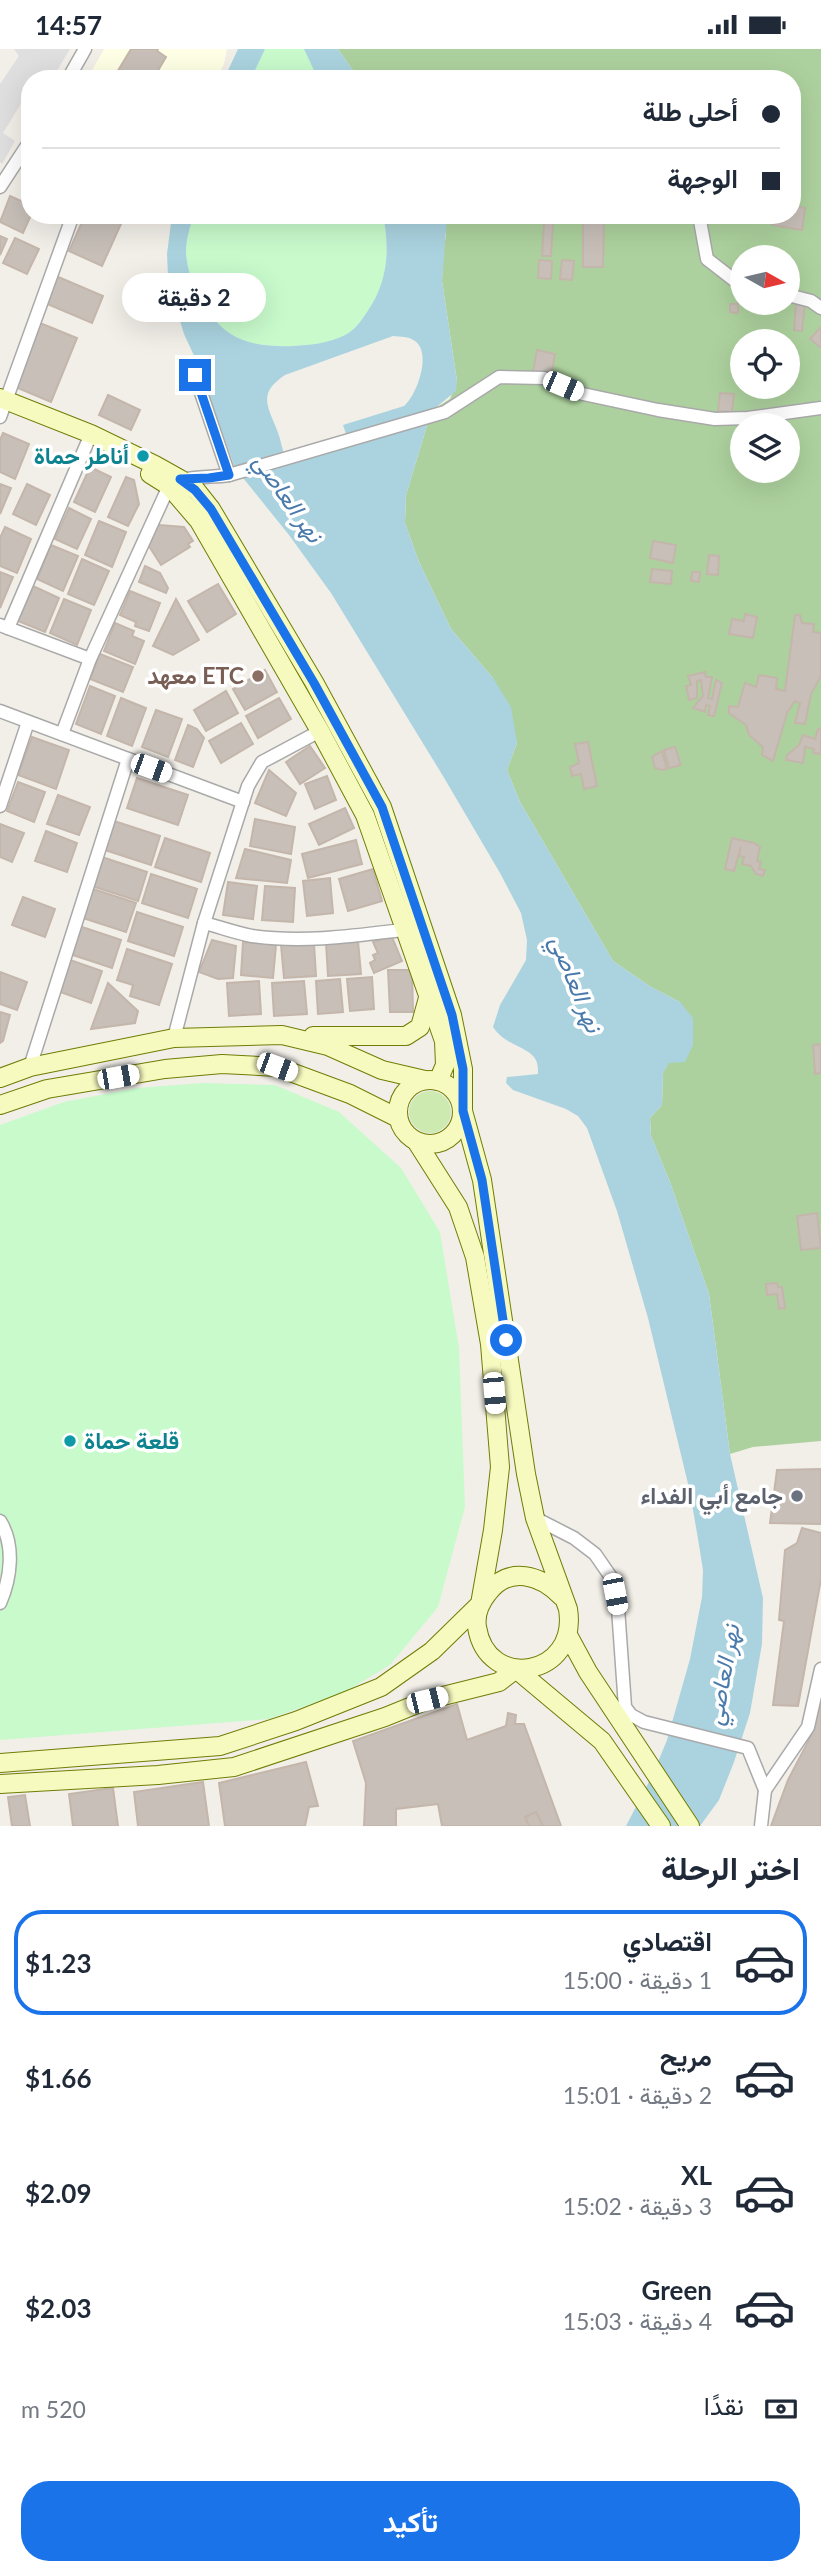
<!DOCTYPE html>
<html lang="ar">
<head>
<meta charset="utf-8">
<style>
	:root { --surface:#fff; --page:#f6f6f7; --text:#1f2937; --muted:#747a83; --line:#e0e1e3; --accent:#1a73e8 }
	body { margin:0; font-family:Lato,Vazirmatn,sans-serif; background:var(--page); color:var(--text); direction:rtl; height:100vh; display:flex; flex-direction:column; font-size:26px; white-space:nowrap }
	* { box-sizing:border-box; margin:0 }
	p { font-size:23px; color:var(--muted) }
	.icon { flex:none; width:38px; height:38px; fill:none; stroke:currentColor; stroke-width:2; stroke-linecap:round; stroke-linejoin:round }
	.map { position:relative; height:1777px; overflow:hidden; direction:ltr }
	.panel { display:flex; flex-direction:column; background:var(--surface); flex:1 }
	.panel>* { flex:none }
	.guide { position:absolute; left:21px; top:21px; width:780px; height:154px; border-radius:28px; box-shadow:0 7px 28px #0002; direction:rtl; display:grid; align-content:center; height:154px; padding:0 21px; background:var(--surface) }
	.needle { width:46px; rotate:98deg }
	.tools { position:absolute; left:730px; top:196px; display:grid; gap:14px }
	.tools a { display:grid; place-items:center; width:70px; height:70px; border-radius:50%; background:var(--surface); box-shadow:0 7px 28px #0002; font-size:35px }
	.end { position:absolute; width:32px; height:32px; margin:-16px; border:9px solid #1a73e8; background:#fff; box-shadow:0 0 0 4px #fff }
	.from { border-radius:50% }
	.bubble { position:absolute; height:49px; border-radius:24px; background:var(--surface); box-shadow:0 7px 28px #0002; font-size:23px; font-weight:700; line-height:49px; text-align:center; direction:rtl }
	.car { position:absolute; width:21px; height:42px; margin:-21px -10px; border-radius:9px; box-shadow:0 0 5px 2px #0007; background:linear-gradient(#fff 24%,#345 0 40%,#fff 0 76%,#345 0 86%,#fff 0) }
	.guide b { display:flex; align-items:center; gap:24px; height:66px; font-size:26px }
	.guide b+b { border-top:2px solid var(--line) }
	.guide i { width:18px; height:18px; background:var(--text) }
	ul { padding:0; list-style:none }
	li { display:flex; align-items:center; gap:21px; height:105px; margin:0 14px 10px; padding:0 7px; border:4px solid transparent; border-radius:28px }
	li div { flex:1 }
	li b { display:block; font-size:26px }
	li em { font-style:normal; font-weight:700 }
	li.active { border-color:var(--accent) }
	li>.icon { width:63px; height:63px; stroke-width:1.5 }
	h2 { padding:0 21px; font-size:32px; line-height:84px }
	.pay { display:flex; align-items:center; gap:18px; height:77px; padding:0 21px; font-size:26px }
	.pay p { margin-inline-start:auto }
	.primary-button { display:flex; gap:14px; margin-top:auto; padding:14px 21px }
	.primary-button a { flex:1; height:80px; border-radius:28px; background:var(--accent); color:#fff; font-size:28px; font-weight:700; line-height:80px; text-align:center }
	.status { display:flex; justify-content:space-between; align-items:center; height:49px; padding:0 35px; background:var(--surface); direction:ltr }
	.status svg { height:19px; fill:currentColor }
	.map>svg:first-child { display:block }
	.residential { fill:#e0dfdf }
	.education { fill:#ffffe5 }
	.grass { fill:#cdebb0 }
	.forest { fill:#add19e; fill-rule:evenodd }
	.park { fill:#c8facc }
	.water { fill:#aad3df; fill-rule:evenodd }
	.building { fill:#c7bfb8; stroke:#c4b6ab; stroke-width:2 }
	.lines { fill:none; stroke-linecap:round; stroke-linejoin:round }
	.minor-casing { stroke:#a9a9a9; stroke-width:15 }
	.secondary-casing { stroke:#707d05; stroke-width:20 }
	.minor { stroke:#fff; stroke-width:12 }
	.secondary { stroke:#f7fabf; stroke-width:18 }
	.route { stroke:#1a73e8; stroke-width:9 }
	.culture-dot { fill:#0f9aa8; stroke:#fff; stroke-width:2.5 }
	.education-dot { fill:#8d6e63; stroke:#fff; stroke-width:2.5 }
	.worship-dot { fill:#6b7280; stroke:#fff; stroke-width:2.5 }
	.labels { text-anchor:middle; stroke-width:7; stroke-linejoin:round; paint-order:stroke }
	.culture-label { font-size:23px; font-weight:bold; fill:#0d838f; stroke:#fff; text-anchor:end }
	.education-label { font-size:23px; font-weight:bold; fill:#785e54; stroke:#fff; text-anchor:end }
	.worship-label { font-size:23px; font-weight:bold; fill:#5b616d; stroke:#fff; text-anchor:end }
	.water-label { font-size:24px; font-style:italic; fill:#4a7aab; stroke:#fff }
</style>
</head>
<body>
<div class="status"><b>14:57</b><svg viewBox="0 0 49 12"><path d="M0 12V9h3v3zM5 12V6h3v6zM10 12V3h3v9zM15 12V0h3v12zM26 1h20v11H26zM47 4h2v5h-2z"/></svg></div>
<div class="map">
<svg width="821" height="1777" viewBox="0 0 821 1777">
	<rect width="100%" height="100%" fill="#f2efe9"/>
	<polygon class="residential" points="14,0 70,0 52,30 46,30 39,25 36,30 30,30 30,40 3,84 15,92 2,115 0,113 0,35 19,7"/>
	<polygon class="education" points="104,0 227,0 224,15 216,30 87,30"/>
	<circle class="grass" cx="430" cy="1063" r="21"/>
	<path class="forest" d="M338,0H821V1392L753,1398L730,1405L709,1245L670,1133L651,1087L650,1069L662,1056L663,1024L668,1014L680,953L651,938L613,912L520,753L507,721L517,694L493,629L451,580L419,513L405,474L406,446L429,370L434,360L450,350L457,332L442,232L443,205L446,186L445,166H793V30H359ZM742,208H788V254H742ZM742,292H788V338H742ZM742,376H788V422H742Z"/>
	<g class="park">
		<polygon points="265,0 304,0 318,30 251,30"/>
		<path d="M194,166H383C390,201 388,233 367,263C361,272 355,281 345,286C329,294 311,296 293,297C274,298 247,296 231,285C207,270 187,231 186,203C186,190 190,178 194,166Z"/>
		<polygon points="203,1034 275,1036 339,1063 401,1119 440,1183 459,1299 465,1458 438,1558 390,1616 345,1643 269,1670 0,1691 0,1076 64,1053 137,1039"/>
	</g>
	<g class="water">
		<polygon points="238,0 265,0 251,30 224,30"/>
		<polygon points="304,0 338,0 359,30 318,30"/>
		<path d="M172,166H194C190,178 186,190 186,203C187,231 207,270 231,285C247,296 274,298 293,297C311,296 329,294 345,286C355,281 361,272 367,263C388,233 390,201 383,166H445L447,169L442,232L457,332L456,342L434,360L429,370L406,446L405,474L419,513L451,580L493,629L511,658L517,694L507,721L520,753L613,912L651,938L680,953L693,969V996L685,1013L669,1014L663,1024L662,1056L650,1069L651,1087L670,1133L709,1245L730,1405L763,1549L762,1595L750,1664L734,1713L719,1751L700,1777H626L653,1725L667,1691L690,1610L702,1548L703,1521L699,1496L690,1443L648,1269L617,1162L587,1079L578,1067L566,1060L513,1041L506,1034L507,1028L538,1025C538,1019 538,1013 534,1008C525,997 505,996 493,978L500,956L526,911L527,891L521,864L500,824L443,727L331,544L289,486L235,419L196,311L184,285L173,249L168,227L167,205ZM393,287C400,288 409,287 415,292C432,304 417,346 404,357L343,376L349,394L286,414C283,403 281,391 277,381C267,356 258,344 285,326Z"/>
	</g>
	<g class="building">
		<polygon points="131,0 158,0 157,2 166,8 153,30 113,30"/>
		<polygon points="30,128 30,145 24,143"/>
		<polygon points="10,147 30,156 31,166 23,184 0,173"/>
		<polygon points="793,157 805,159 802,181 772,176 773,166 793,166"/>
		<polygon points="85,166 125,166 102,217 69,202"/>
		<polygon points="572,166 604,166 603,218 583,218 583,172 572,172"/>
		<polygon points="544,173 553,173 551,207 542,207"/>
		<polygon points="0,187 7,190 0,206"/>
		<polygon points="15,189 39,200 27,225 3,214"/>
		<polygon points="539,211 552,212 551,230 538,229"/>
		<polygon points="562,211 574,212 572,231 560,230"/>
		<polygon points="56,227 103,247 92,274 45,254"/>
		<polygon points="796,253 805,254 802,282 794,281"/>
		<polygon points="730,255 738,255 738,264 730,263"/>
		<polygon points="40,274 77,289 51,353 13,337"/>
		<polygon points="821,278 821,299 810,290"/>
		<polygon points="537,301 555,305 551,327 533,323"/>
		<polygon points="720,344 734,345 732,363 718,362"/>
		<polygon points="108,346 140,361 131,381 99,366"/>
		<polygon points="3,384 29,395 15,430 0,423 0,391"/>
		<polygon points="90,418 111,428 95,463 74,453"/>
		<polygon points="126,428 134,431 139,455 128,477 108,468"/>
		<polygon points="0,435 11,439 0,465"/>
		<polygon points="27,435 50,446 36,476 13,465"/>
		<polygon points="69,459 91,470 77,500 55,490"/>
		<polygon points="99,472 126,483 112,518 85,506"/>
		<polygon points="159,476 184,478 193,492 188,495 190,498 161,516 147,494"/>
		<polygon points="5,478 31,490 17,524 0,517 0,489"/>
		<polygon points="653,492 676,496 673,514 650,509"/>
		<polygon points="51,496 78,507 63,542 37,530"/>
		<polygon points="709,506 719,507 718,526 707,525"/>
		<polygon points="82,510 109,522 94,556 68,545"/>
		<polygon points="145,517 160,524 168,539 166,544 139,533"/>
		<polygon points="652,520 672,522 671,535 650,533"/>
		<polygon points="0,523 13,528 0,559"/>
		<polygon points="692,523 700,523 699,533 691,532"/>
		<polygon points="218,535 236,565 207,583 188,552"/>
		<polygon points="33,537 59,549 45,583 18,572"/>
		<polygon points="130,542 160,554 149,582 135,577 136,573 120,566"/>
		<polygon points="64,550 91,561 77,596 50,584"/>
		<polygon points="176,550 199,591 173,606 153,597"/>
		<polygon points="745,565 757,568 753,589 729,585 732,570 744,572"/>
		<polygon points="795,566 800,566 802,574 814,575 813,583 821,584 821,627 811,645 805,675 795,674 800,654 795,652 787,664 773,712 762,706 763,698 749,686 746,676 729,664 729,657 738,658 745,634 756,638 759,626 777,629 776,640 785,642"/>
		<polygon points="115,574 134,582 132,587 144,592 135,615 104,602"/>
		<polygon points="100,605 133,618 123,643 90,630"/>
		<polygon points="265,621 277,643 245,661 233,640"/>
		<polygon points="705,623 706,628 712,628 708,649 712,650 716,631 722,634 714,667 708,666 710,657 706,656 705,663 693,659 703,647 701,631 697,632 697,649 689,651 686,637 691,636 688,627"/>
		<polygon points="90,637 115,647 101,685 76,675"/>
		<polygon points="226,642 238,664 206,682 194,661"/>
		<polygon points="121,649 146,659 132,697 107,687"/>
		<polygon points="279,649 291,670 258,689 246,667"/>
		<polygon points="156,661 182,670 168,708 142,698"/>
		<polygon points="241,674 253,695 221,714 209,692"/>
		<polygon points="188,676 197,680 204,689 193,718 175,711"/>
		<polygon points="821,679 821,705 813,704 814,700 805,698 803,714 786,711 787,706 799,696 803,686 815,690 818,680"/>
		<polygon points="32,688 69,701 56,740 18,726"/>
		<polygon points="588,693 597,737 584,740 581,725 572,727 570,718 579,714 575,695"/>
		<polygon points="310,697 325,719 300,735 286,713"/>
		<polygon points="675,698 681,716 669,719 664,701"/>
		<polygon points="662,702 667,720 662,721 655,719 652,708"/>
		<polygon points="269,721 296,744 286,767 255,754"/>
		<polygon points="327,727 336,751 315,760 305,735"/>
		<polygon points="137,729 188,746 178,776 127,759"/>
		<polygon points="18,733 45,743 34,773 7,762"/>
		<polygon points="58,746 90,758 79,786 47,775"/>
		<polygon points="345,759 354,779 319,796 309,775"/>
		<polygon points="255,770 295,778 291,805 250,797"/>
		<polygon points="114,772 160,787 151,816 105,801"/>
		<polygon points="0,775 24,784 12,813 0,808"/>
		<polygon points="46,782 77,794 67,823 35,812"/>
		<polygon points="165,789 210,804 201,833 155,818"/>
		<polygon points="732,789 754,794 760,798 757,812 761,813 759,820 765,821 763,827 756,825 751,817 742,815 744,808 739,807 741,798 734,822 725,820"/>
		<polygon points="356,791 362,815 308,829 302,805"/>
		<polygon points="245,800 291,811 287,834 236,829"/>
		<polygon points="102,808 147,823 138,852 92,837"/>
		<polygon points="373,820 382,852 348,862 339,830"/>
		<polygon points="151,825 197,840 188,869 142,854"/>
		<polygon points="330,829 333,864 307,867 303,832"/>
		<polygon points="228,833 257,837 253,870 223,866"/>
		<polygon points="265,837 295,839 293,873 262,871"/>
		<polygon points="90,839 136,854 126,883 80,868"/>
		<polygon points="23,848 55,860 45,888 12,876"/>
		<polygon points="137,863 183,878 174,907 128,892"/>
		<polygon points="79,877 121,891 112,919 70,905"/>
		<polygon points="391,886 402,912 374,924 370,914 375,911 373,906 378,904 373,893"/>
		<polygon points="212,891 236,897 233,929 218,930 199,923"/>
		<polygon points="358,892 361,925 328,927 326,894"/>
		<polygon points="243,893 276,896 273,929 241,926"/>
		<polygon points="314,894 316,927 284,929 281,896"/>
		<polygon points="127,900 172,915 159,956 130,947 133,936 117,931"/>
		<polygon points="70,911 102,922 91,954 60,943"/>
		<polygon points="388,921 412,921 413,963 390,963"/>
		<polygon points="0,923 27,933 17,961 0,955"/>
		<polygon points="372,928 374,960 350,962 347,930"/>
		<polygon points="340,930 343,963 318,965 316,932"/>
		<polygon points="259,932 261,965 229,967 227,934"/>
		<polygon points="304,932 307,965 274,967 272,934"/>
		<polygon points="108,934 138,962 135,974 91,980"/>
		<polygon points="0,963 10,966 3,992 0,994"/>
		<polygon points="821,995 821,1024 815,1025 813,996"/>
		<polygon points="817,1164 821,1199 801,1201 797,1167"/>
		<polygon points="777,1234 778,1238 782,1238 785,1259 779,1260 777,1245 767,1246 766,1235"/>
		<polygon points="821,1420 821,1475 770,1474 777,1421"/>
		<polygon points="802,1479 821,1484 821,1530 798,1657 773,1656 784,1572 779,1571 785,1501 797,1494"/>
		<polygon points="821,1642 821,1777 771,1777 788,1731 811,1687"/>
		<polygon points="457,1655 467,1691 506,1677 508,1664 516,1666 515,1675 524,1675 561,1777 442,1777 438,1755 396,1760 396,1777 364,1777 366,1734 353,1692"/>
		<polygon points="306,1713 318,1757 309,1758 305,1777 225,1777 219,1734"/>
		<polygon points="203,1733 209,1777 138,1777 134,1743"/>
		<polygon points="113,1739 118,1777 73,1777 69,1745"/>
		<polygon points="25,1746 30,1777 12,1777 8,1748"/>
		<polygon points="536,1763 543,1777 529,1777 525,1768"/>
	</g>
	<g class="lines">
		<g class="minor-casing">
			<g id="minor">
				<polyline points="68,30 85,0"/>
				<polyline points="0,138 30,92"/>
				<polyline points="699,166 707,210 734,231 742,233"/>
				<polyline points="788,246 811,252 821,259"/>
				<polyline points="195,326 229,426"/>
				<polyline points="0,368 73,166"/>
				<polyline points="0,576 90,610"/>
				<polyline points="8,579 91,385"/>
				<polyline points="0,662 243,753"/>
				<path d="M62,685L90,610L169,437C186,426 209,429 229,426L445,363L499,328L544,329L583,345L658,361L715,370L748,369L821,359"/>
				<polyline points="0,757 28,673"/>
				<path d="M204,874C220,878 236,884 252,887C302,894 353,887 403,881"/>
				<polyline points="174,989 204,874 248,737 262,713 320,682"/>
				<polyline points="30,1018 128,710"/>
				<polyline points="535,1469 574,1489 595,1505 613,1531 618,1559 625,1658 631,1666 644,1673 748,1699 765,1741 761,1777"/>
				<path d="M0,1472C15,1496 11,1529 0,1554"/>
				<polyline points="765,1741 808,1678 821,1620"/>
			</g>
		</g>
		<g class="secondary-casing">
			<g id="secondary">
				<path d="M0,349L91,385L155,416L180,430L196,441L211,460L314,633L382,758L452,966L463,1020V1062L482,1131L526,1425L535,1469L568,1560C579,1628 487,1643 477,1578C475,1566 480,1554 488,1544C509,1516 541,1526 562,1548"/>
				<polyline points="150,425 169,437 199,472 320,682 365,766 444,992 445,1016 438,1032"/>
				<polyline points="313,987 406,987 420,978 428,949"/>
				<polyline points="0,1029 30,1018 174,989 282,986 328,997 382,1021 425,1031"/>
				<circle cx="430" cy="1063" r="32"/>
				<polyline points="0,1056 47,1040 165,1020 222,1015 277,1018 350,1045 398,1069"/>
				<polyline points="568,1586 588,1623 690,1777"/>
				<polyline points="0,1714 220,1697 296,1672 381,1638 432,1602 480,1555 493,1481 500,1418 490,1295 475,1208 458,1158 416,1092"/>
				<polyline points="0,1735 158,1726 234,1718 385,1668 427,1651 499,1633 516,1620 602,1692 661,1777"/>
			</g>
		</g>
		<use href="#minor" class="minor"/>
		<use href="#secondary" class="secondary"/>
	</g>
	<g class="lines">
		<polyline class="route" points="195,326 229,426 209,429 180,430 195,441 211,460 314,634 382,758 452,966 463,1020 463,1062 482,1131 506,1291"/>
	</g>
	<g class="culture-dot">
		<circle cx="143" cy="407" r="7"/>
		<circle cx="70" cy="1392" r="7"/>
	</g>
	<circle class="education-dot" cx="258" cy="627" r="7"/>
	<circle class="worship-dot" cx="797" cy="1447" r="7"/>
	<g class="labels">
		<g class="culture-label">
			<text x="129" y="415">أناطر حماة</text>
			<text x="84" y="1400" text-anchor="start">قلعة حماة</text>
		</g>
		<g class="education-label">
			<text x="244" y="635">معهد ETC</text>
		</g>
		<g class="worship-label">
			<text x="783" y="1455">جامع أبي الفداء</text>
		</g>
		<g class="water-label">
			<text transform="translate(288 449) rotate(55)" y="8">نهر العاصي</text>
			<text transform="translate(576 935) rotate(68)" y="8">نهر العاصي</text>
			<text transform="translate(723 1626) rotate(-80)" y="8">نهر العاصي</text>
		</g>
	</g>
</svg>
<div class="tools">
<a><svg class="needle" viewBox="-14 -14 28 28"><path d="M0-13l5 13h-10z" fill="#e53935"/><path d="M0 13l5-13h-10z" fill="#747a83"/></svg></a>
<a><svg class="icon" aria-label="locate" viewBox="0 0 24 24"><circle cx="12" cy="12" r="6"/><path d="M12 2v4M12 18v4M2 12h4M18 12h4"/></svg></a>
<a><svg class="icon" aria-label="layers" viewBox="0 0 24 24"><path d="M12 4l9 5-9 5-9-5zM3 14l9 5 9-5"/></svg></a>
</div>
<i class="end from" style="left:506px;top:1291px"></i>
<i class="end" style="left:195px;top:326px"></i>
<div class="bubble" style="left:122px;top:224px;width:144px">2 دقيقة</div>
<i class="car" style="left:563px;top:337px;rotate:113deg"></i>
<i class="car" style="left:151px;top:719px;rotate:110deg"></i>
<i class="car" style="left:277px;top:1018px;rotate:110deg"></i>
<i class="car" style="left:118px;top:1028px;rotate:80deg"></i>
<i class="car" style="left:494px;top:1344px;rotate:175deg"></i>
<i class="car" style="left:615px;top:1545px;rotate:169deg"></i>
<i class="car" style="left:427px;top:1651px;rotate:76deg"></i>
<div class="guide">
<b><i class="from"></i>أحلى طلة</b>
<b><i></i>الوجهة</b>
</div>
</div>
<section class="panel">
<h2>اختر الرحلة</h2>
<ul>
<li class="active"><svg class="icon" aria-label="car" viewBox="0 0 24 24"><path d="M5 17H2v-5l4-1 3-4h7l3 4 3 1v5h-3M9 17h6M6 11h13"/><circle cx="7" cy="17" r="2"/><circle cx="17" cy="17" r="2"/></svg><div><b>اقتصادي</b><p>1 دقيقة · 15:00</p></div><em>$1.23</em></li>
<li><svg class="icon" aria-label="car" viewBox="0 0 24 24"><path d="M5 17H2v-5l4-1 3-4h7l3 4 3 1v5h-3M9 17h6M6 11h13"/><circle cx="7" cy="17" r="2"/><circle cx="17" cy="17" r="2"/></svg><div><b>مريح</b><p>2 دقيقة · 15:01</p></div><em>$1.66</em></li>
<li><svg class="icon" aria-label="car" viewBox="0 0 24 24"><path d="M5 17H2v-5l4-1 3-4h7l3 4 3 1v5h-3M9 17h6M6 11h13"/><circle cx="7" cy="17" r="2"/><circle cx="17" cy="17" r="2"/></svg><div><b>XL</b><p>3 دقيقة · 15:02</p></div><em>$2.09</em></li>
<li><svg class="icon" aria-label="car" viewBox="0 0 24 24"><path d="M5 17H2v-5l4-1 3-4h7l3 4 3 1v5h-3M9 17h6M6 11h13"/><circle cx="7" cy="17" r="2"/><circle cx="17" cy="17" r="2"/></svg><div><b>Green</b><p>4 دقيقة · 15:03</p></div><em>$2.03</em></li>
</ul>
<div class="pay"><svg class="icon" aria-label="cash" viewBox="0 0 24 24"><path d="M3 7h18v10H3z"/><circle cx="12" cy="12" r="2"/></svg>نقدًا<p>520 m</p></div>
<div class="primary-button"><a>تأكيد</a></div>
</section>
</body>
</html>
